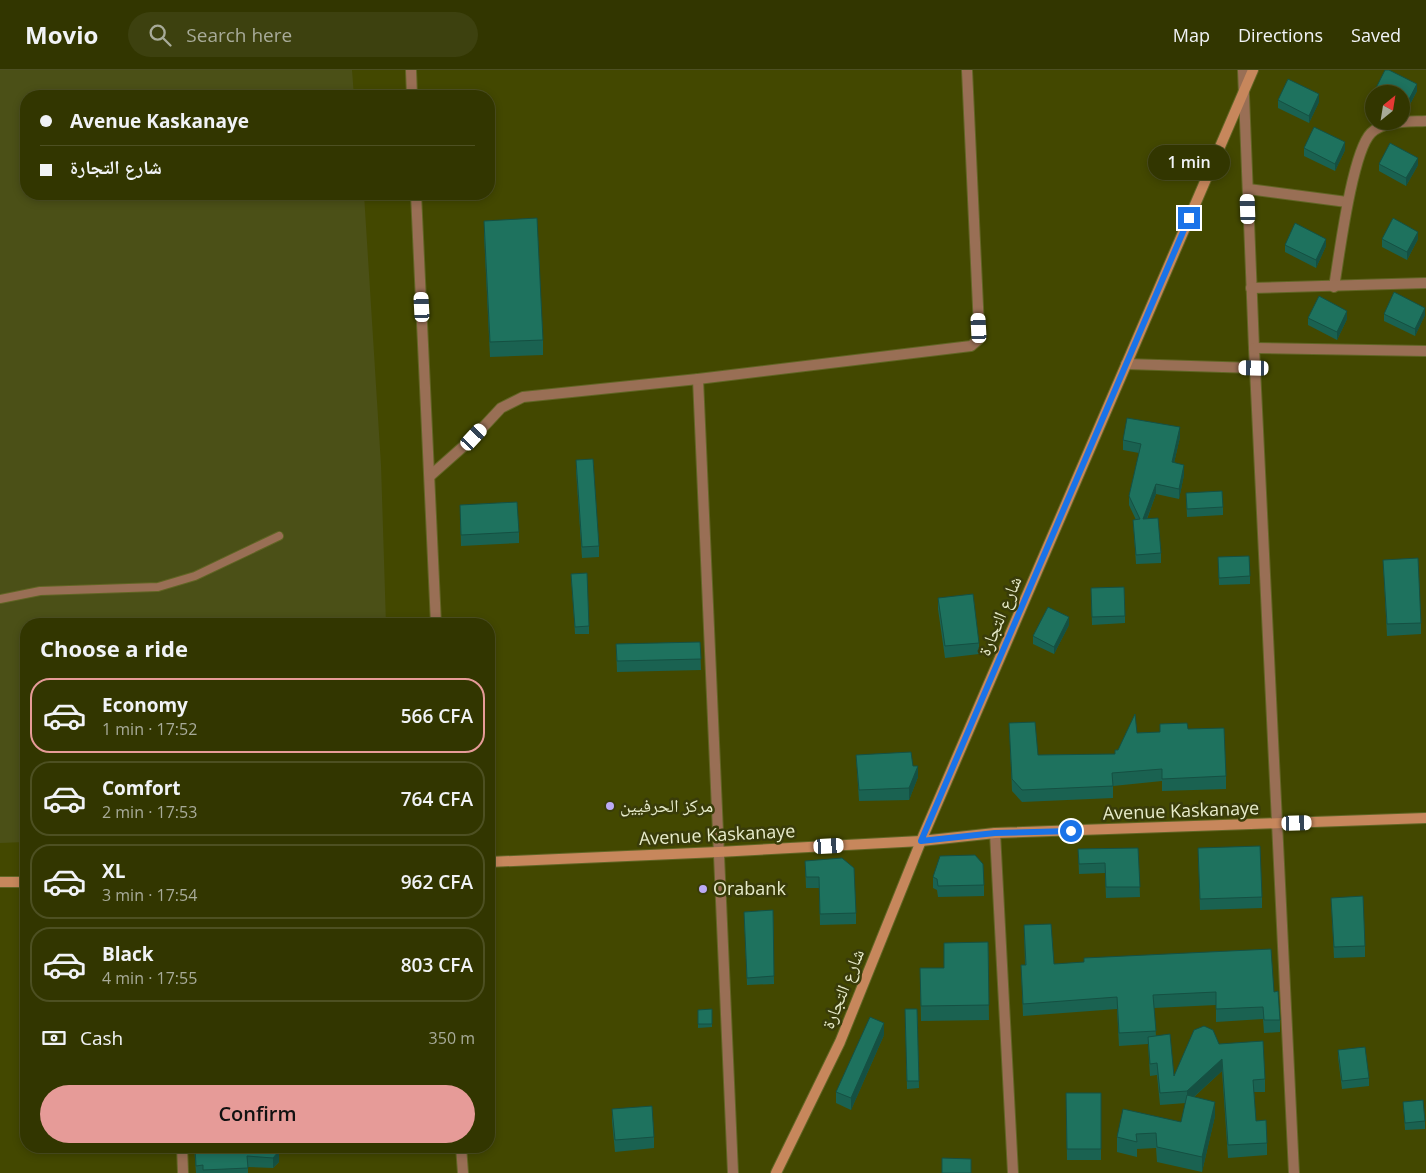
<!DOCTYPE html>
<html lang="en">
<head>
<meta charset="utf-8">
<style>
	:root { --surface:#323600; --page:#3d410f; --text:#f1f3f6; --muted:#a8ab99; --line:#4d5022; --accent:#e69b98 }
	body { margin:0; font-family:"Open Sans","Noto Naskh Arabic",sans-serif; background:var(--page); color:var(--text); height:100vh; display:flex; flex-direction:column; font-size:19px; white-space:nowrap }
	* { box-sizing:border-box; margin:0 }
	p { font-size:16px; color:var(--muted) }
	.icon { flex:none; width:28px; height:28px; fill:none; stroke:currentColor; stroke-width:2; stroke-linecap:round; stroke-linejoin:round }
	.map { position:relative; flex:1; overflow:hidden }
	.sheet { position:absolute; left:20px; top:548px; width:475px; height:535px; display:flex; flex-direction:column; background:var(--surface); border-radius:20px; box-shadow:0 2px 8px #0003,0 0 0 1px var(--line) }
	.sheet>* { flex:none }
	.hud { position:absolute; left:20px; top:20px; width:475px; height:110px; border-radius:20px; box-shadow:0 2px 8px #0003,0 0 0 1px var(--line); display:grid; align-content:center; height:110px; padding:0 20px; background:var(--surface) }
	.needle { width:32px; rotate:30deg }
	.buttons { position:absolute; left:1365px; top:15px; display:grid; gap:10px }
	.buttons a { display:grid; place-items:center; width:45px; height:45px; border-radius:50%; background:var(--surface); box-shadow:0 2px 8px #0003,0 0 0 1px var(--line); font-size:25px }
	.end { position:absolute; width:22px; height:22px; margin:-11px; border:6px solid #1a73e8; background:#fff; box-shadow:0 0 0 2px #fff }
	.from { border-radius:50% }
	.bubble { position:absolute; height:35px; border-radius:18px; background:var(--surface); box-shadow:0 2px 8px #0003,0 0 0 1px var(--line); font-size:16px; font-weight:600; line-height:35px; text-align:center }
	.car { position:absolute; width:15px; height:30px; margin:-15px -8px; border-radius:6px; box-shadow:0 0 4px 1px #0007; background:linear-gradient(#fff 24%,#345 0 40%,#fff 0 76%,#345 0 86%,#fff 0) }
	.hud b { display:flex; align-items:center; gap:18px; height:48px; font-size:19px }
	.hud b+b { border-top:1px solid var(--line) }
	.hud i { width:12px; height:12px; background:var(--text) }
	ul { padding:0; list-style:none }
	li { display:flex; align-items:center; gap:15px; height:75px; margin:0 10px 8px; padding:0 10px; border:2px solid var(--line); border-radius:20px }
	li div { flex:1 }
	li b { display:block; font-size:19px }
	li em { font-style:normal; font-weight:600 }
	li.on { border-color:var(--accent) }
	li>.icon { width:45px; height:45px; stroke-width:1.5 }
	h2 { padding:0 20px; font-size:22px; line-height:60px }
	.pay { display:flex; align-items:center; gap:12px; height:55px; padding:0 20px; font-size:19px }
	.pay p { margin-inline-start:auto }
	.primary-button { display:flex; gap:10px; margin-top:auto; padding:10px 20px }
	.primary-button a { flex:1; height:58px; border-radius:30px; background:var(--accent); color:#111; font-size:20px; font-weight:600; line-height:58px; text-align:center }
	header { display:flex; align-items:center; gap:30px; box-sizing:border-box; height:70px; padding:0 25px; background:var(--surface); border-bottom:1px solid var(--line) }
	header strong { font-size:24px }
	nav { display:flex; gap:28px; margin-inline-start:auto; font-size:18px }
	.search { width:350px; height:45px; background:var(--page); display:flex; align-items:center; gap:12px; box-sizing:border-box; padding:0 18px; border-radius:28px; color:var(--muted); font-size:19px }
	.map>svg:first-child { display:block }
	.built { fill:#4b5017 }
	.lines { fill:none; stroke-linecap:round; stroke-linejoin:round }
	.lane-casing { stroke:#616524; stroke-width:10 }
	.street-casing { stroke:#616524; stroke-width:12 }
	.secondary-casing { stroke:#616524; stroke-width:12 }
	.lane { stroke:#996f55; stroke-width:8 }
	.street { stroke:#996f55; stroke-width:10 }
	.secondary { stroke:#c7875c; stroke-width:10 }
	.wall { fill:#1a6251 }
	.shaded-wall { fill:#155042 }
	.building { fill:#1e725e; stroke:#155042 }
	.route { stroke:#1a73e8; stroke-width:6 }
	.poi-dot { fill:#bbaaf6; stroke:#393c09; stroke-width:2 }
	.labels { text-anchor:middle; stroke-width:5; stroke-linejoin:round; paint-order:stroke }
	.street-label { font-size:18px; fill:#e7ebca; stroke:#393c09 }
	.poi-label { font-size:18px; fill:#e7ebca; stroke:#393c09; text-anchor:start }
</style>
</head>
<body>
<header>
<strong>Movio</strong>
<div class="search"><svg class="icon" aria-label="search" viewBox="0 0 24 24"><circle cx="10" cy="10" r="6"/><path d="M15 15l6 6"/></svg>Search here</div>
<nav><a>Map</a><a>Directions</a><a>Saved</a></nav>
</header>
<div class="map">
<svg width="1426" height="1103" viewBox="0 0 1426 1103">
	<rect width="100%" height="100%" fill="#434800"/>
	<polygon class="built" points="0,0 352,0 354,26 26,26 26,124 364,124 381,395 386,554 26,554 26,772 0,773"/>
	<g class="lines">
		<g class="lane-casing">
			<polyline id="lane" points="0,529 40,521 158,517 195,506 279,466"/>
		</g>
		<g class="street-casing">
			<g id="street">
				<polyline points="411,0 412,26"/>
				<polyline points="1243,0 1254,278 1294,1103"/>
				<polyline points="1248,119 1347,132"/>
				<polyline points="416,124 436,554"/>
				<path d="M1334,217C1339,187 1352,82 1371,63C1384,50 1409,52 1426,51"/>
				<polyline points="1251,218 1426,213"/>
				<polyline points="1254,278 1426,281"/>
				<polyline points="1126,294 1255,298"/>
				<polyline points="698,309 733,1103"/>
				<polyline points="430,406 474,367 501,338 523,327 698,309 971,276 978,270 979,258 967,0"/>
				<polyline points="995,763 1013,1103"/>
				<polyline points="182,1076 183,1103"/>
				<polyline points="461,1076 463,1103"/>
			</g>
		</g>
		<g class="secondary-casing">
			<g id="secondary">
				<polyline points="489,792 718,782 921,771 995,763 1426,748"/>
				<polyline points="0,812 26,812"/>
				<polyline points="776,1103 840,972 921,771 1253,0"/>
			</g>
		</g>
		<use href="#lane" class="lane"/>
		<use href="#street" class="street"/>
		<use href="#secondary" class="secondary"/>
	</g>
	<g class="wall">
		<polygon points="1375,20 1417,21 1406,42 1401,40 1401,24 1375,24"/>
		<polygon points="1278,30 1319,32 1309,53 1278,38"/>
		<polygon points="1304,78 1345,80 1335,101 1304,86"/>
		<polygon points="1379,94 1418,95 1406,116 1379,101"/>
		<polygon points="484,151 543,270 543,285 490,287 484,165"/>
		<polygon points="1382,169 1418,169 1407,190 1382,177"/>
		<polygon points="1285,175 1326,176 1316,198 1285,182"/>
		<polygon points="1384,244 1425,245 1415,266 1384,251"/>
		<polygon points="1308,248 1347,249 1337,270 1308,255"/>
		<polygon points="1180,367 1174,393 1184,405 1179,429 1156,424 1147,449 1161,483 1161,493 1136,494 1133,450 1136,450 1129,435 1129,426 1139,383 1123,380 1123,370"/>
		<polygon points="576,390 599,476 599,487 582,488 576,401"/>
		<polygon points="1186,423 1223,437 1223,445 1187,447"/>
		<polygon points="460,435 519,462 519,473 461,476"/>
		<polygon points="1218,487 1250,506 1250,514 1219,515"/>
		<polygon points="1383,490 1421,553 1421,564 1387,566"/>
		<polygon points="571,504 589,556 589,564 575,564"/>
		<polygon points="1091,518 1125,546 1125,553 1092,555"/>
		<polygon points="938,528 979,573 979,584 945,588 938,539"/>
		<polygon points="1069,555 1054,584 1033,574 1033,566"/>
		<polygon points="700,572 701,600 617,602 616,574"/>
		<polygon points="1009,653 1038,685 1115,684 1137,663 1160,662 1188,659 1226,706 1226,719 1162,721 1162,711 1113,716 1113,728 1022,732 1012,721"/>
		<polygon points="856,685 913,696 918,707 909,730 859,731"/>
		<polygon points="1138,778 1140,827 1106,828 1105,803 1079,804 1078,779"/>
		<polygon points="1198,778 1262,827 1262,838 1200,840"/>
		<polygon points="805,791 856,843 856,854 820,855 819,818 806,818"/>
		<polygon points="933,807 984,815 984,826 938,827 937,820 933,818"/>
		<polygon points="1331,828 1365,876 1365,887 1334,888"/>
		<polygon points="773,840 774,914 747,915 744,842"/>
		<polygon points="1024,855 1054,894 1274,922 1280,950 1280,962 1264,963 1263,949 1216,952 1216,935 1154,938 1156,966 1174,1006 1219,974 1265,1009 1265,1022 1254,1022 1256,1051 1267,1073 1267,1085 1228,1088 1222,1001 1194,1027 1215,1046 1202,1102 1157,1092 1156,1078 1137,1079 1137,1087 1117,1082 1117,1067 1181,1052 1186,1033 1160,1035 1157,1005 1150,1006 1148,974 1119,976 1117,939 1023,946 1021,895 1025,895"/>
		<polygon points="988,872 989,950 921,951 920,898 944,898"/>
		<polygon points="712,939 712,957 698,958 698,940"/>
		<polygon points="905,939 917,939 919,1018 907,1019"/>
		<polygon points="884,965 851,1040 836,1033 836,1022"/>
		<polygon points="1338,980 1369,1008 1369,1016 1342,1019 1338,987"/>
		<polygon points="1066,1023 1101,1023 1101,1090 1067,1090"/>
		<polygon points="1403,1032 1425,1051 1425,1059 1405,1060"/>
		<polygon points="612,1039 654,1067 654,1078 615,1082 612,1051"/>
		<polygon points="194,1076 278,1076 279,1092 273,1098 248,1097 248,1103 196,1103"/>
	</g>
	<g class="shaded-wall">
		<polygon points="1417,14 1417,21 1406,42 1406,35"/>
		<polygon points="1319,24 1319,32 1309,53 1309,46"/>
		<polygon points="1345,72 1345,80 1335,101 1335,94"/>
		<polygon points="1418,88 1418,95 1406,116 1406,108"/>
		<polygon points="1418,162 1418,169 1407,190 1407,182"/>
		<polygon points="1326,169 1326,176 1316,198 1316,190"/>
		<polygon points="1425,238 1425,245 1415,266 1415,259"/>
		<polygon points="1347,241 1347,249 1337,270 1337,262"/>
		<polygon points="1180,357 1180,367 1172,402 1172,392"/>
		<polygon points="1184,395 1184,405 1179,429 1179,419"/>
		<polygon points="1156,414 1156,424 1143,459 1143,449"/>
		<polygon points="1069,547 1069,555 1054,584 1054,577"/>
		<polygon points="918,696 918,707 909,730 909,718"/>
		<polygon points="884,953 884,965 851,1040 851,1028"/>
		<polygon points="1222,989 1222,1001 1187,1033 1187,1021"/>
		<polygon points="1215,1032 1215,1046 1202,1102 1202,1087"/>
		<polygon points="279,1081 279,1092 273,1098 273,1088"/>
	</g>
	<g class="building">
		<polygon points="1385,0 1389,0 1417,14 1406,35 1401,32 1401,24 1383,24 1375,20"/>
		<polygon points="1288,9 1319,24 1309,46 1278,30"/>
		<polygon points="1314,57 1345,72 1335,94 1304,78"/>
		<polygon points="1390,73 1418,88 1406,108 1379,94"/>
		<polygon points="537,148 543,270 490,272 484,151"/>
		<polygon points="1393,148 1418,162 1407,182 1382,169"/>
		<polygon points="1295,153 1326,169 1316,190 1285,175"/>
		<polygon points="1394,222 1425,238 1415,259 1384,244"/>
		<polygon points="1319,226 1347,241 1337,262 1308,248"/>
		<polygon points="1127,348 1180,357 1172,392 1184,395 1179,419 1156,414 1143,449 1158,448 1161,483 1136,485 1133,450 1140,449 1129,426 1141,374 1123,370"/>
		<polygon points="593,389 599,476 582,477 576,390"/>
		<polygon points="1222,421 1223,437 1187,439 1186,423"/>
		<polygon points="517,432 519,462 461,465 460,435"/>
		<polygon points="1249,486 1250,506 1219,508 1218,487"/>
		<polygon points="1418,488 1421,553 1387,554 1383,490"/>
		<polygon points="587,503 589,556 575,557 571,504"/>
		<polygon points="1124,517 1125,546 1092,547 1091,518"/>
		<polygon points="973,524 979,573 945,576 938,528"/>
		<polygon points="1048,537 1069,547 1054,577 1033,566"/>
		<polygon points="700,572 701,589 617,591 616,574"/>
		<polygon points="1135,644 1137,663 1160,662 1160,654 1187,653 1188,659 1224,658 1226,706 1162,709 1162,699 1112,703 1113,716 1022,720 1012,709 1009,653 1035,652 1038,685 1115,684 1115,680 1118,680"/>
		<polygon points="911,682 913,696 918,696 909,718 859,720 856,685"/>
		<polygon points="1260,776 1262,827 1200,829 1198,778"/>
		<polygon points="1138,778 1140,817 1106,817 1105,793 1079,794 1078,779"/>
		<polygon points="975,785 983,794 984,815 938,816 937,809 933,807 940,786"/>
		<polygon points="842,788 854,798 856,843 820,844 819,807 806,807 805,791"/>
		<polygon points="1363,826 1365,876 1334,877 1331,828"/>
		<polygon points="773,840 774,906 747,908 744,842"/>
		<polygon points="1051,854 1054,894 1084,892 1084,888 1271,879 1274,922 1278,921 1280,950 1264,950 1263,937 1216,939 1216,922 1153,925 1156,961 1119,963 1117,927 1023,934 1021,895 1026,895 1024,855"/>
		<polygon points="988,872 989,935 921,936 920,898 944,898 944,873"/>
		<polygon points="712,939 712,954 698,954 698,940"/>
		<polygon points="905,939 917,939 919,1011 907,1011"/>
		<polygon points="870,947 884,953 851,1028 836,1022"/>
		<polygon points="1204,956 1213,960 1219,974 1263,971 1265,1009 1253,1010 1256,1051 1266,1050 1267,1073 1228,1075 1222,989 1187,1021 1160,1023 1157,993 1150,994 1148,967 1170,964 1174,1006 1194,960"/>
		<polygon points="1365,977 1369,1008 1342,1011 1338,980"/>
		<polygon points="1066,1023 1101,1023 1101,1079 1067,1079"/>
		<polygon points="1187,1025 1215,1032 1202,1087 1157,1077 1156,1063 1136,1064 1137,1072 1117,1067 1123,1039 1181,1052"/>
		<polygon points="1423,1030 1425,1051 1405,1053 1403,1032"/>
		<polygon points="652,1036 654,1067 615,1070 612,1039"/>
		<polygon points="195,1076 278,1076 279,1081 273,1088 247,1086 248,1098 203,1100 203,1095 196,1096"/>
		<polygon points="942,1088 971,1089 971,1103 942,1103"/>
	</g>
	<g class="lines">
		<polyline class="route" points="1071,761 995,763 921,771 1189,148"/>
	</g>
	<g class="poi-dot">
		<circle cx="610" cy="736" r="5"/>
		<circle cx="703" cy="819" r="5"/>
	</g>
	<g class="labels">
		<g class="street-label">
			<text transform="translate(1000 546) rotate(-67)" y="6">شارع التجارة</text>
			<text transform="translate(1181 741) rotate(-2)" y="6">Avenue Kaskanaye</text>
			<text transform="translate(717 765) rotate(-3)" y="6">Avenue Kaskanaye</text>
			<text transform="translate(843 919) rotate(-68)" y="6">شارع التجارة</text>
		</g>
		<g class="poi-label">
			<text x="620" y="742">مركز الحرفيين</text>
			<text x="713" y="825">Orabank</text>
		</g>
	</g>
</svg>
<div class="buttons">
<a><svg class="needle" viewBox="-14 -14 28 28"><path d="M0-13l5 13h-10z" fill="#e53935"/><path d="M0 13l5-13h-10z" fill="#a8ab99"/></svg></a>
</div>
<i class="end from" style="left:1071px;top:761px"></i>
<i class="end" style="left:1189px;top:148px"></i>
<div class="bubble" style="left:1148px;top:75px;width:82px">1 min</div>
<i class="car" style="left:1248px;top:139px;rotate:358deg"></i>
<i class="car" style="left:422px;top:237px;rotate:357deg"></i>
<i class="car" style="left:979px;top:258px;rotate:357deg"></i>
<i class="car" style="left:1254px;top:298px;rotate:271deg"></i>
<i class="car" style="left:474px;top:367px;rotate:43deg"></i>
<i class="car" style="left:1297px;top:753px;rotate:88deg"></i>
<i class="car" style="left:829px;top:776px;rotate:87deg"></i>
<div class="hud">
<b><i class="from"></i>Avenue Kaskanaye</b>
<b><i></i>شارع التجارة</b>
</div>
<section class="sheet">
<h2>Choose a ride</h2>
<ul>
<li class="on"><svg class="icon" aria-label="car" viewBox="0 0 24 24"><path d="M5 17H2v-5l4-1 3-4h7l3 4 3 1v5h-3M9 17h6M6 11h13"/><circle cx="7" cy="17" r="2"/><circle cx="17" cy="17" r="2"/></svg><div><b>Economy</b><p>1 min · 17:52</p></div><em>566 CFA</em></li>
<li><svg class="icon" aria-label="car" viewBox="0 0 24 24"><path d="M5 17H2v-5l4-1 3-4h7l3 4 3 1v5h-3M9 17h6M6 11h13"/><circle cx="7" cy="17" r="2"/><circle cx="17" cy="17" r="2"/></svg><div><b>Comfort</b><p>2 min · 17:53</p></div><em>764 CFA</em></li>
<li><svg class="icon" aria-label="car" viewBox="0 0 24 24"><path d="M5 17H2v-5l4-1 3-4h7l3 4 3 1v5h-3M9 17h6M6 11h13"/><circle cx="7" cy="17" r="2"/><circle cx="17" cy="17" r="2"/></svg><div><b>XL</b><p>3 min · 17:54</p></div><em>962 CFA</em></li>
<li><svg class="icon" aria-label="car" viewBox="0 0 24 24"><path d="M5 17H2v-5l4-1 3-4h7l3 4 3 1v5h-3M9 17h6M6 11h13"/><circle cx="7" cy="17" r="2"/><circle cx="17" cy="17" r="2"/></svg><div><b>Black</b><p>4 min · 17:55</p></div><em>803 CFA</em></li>
</ul>
<div class="pay"><svg class="icon" aria-label="cash" viewBox="0 0 24 24"><path d="M3 7h18v10H3z"/><circle cx="12" cy="12" r="2"/></svg>Cash<p>350 m</p></div>
<div class="primary-button"><a>Confirm</a></div>
</section>
</div>
</body>
</html>
